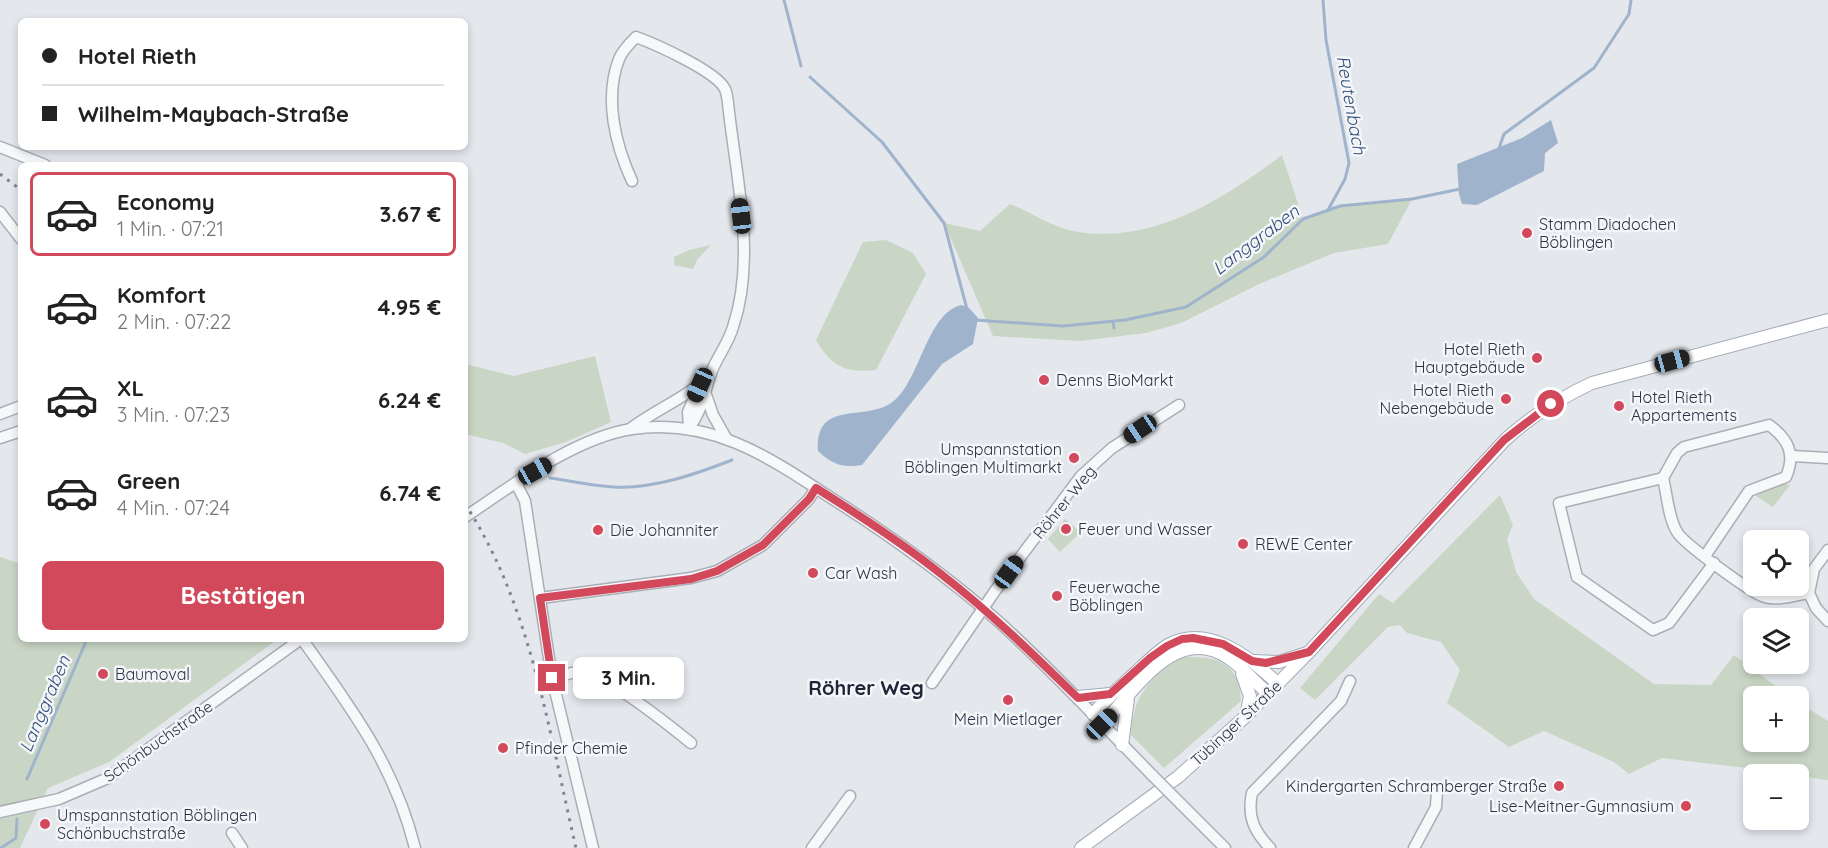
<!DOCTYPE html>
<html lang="de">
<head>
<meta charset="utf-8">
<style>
	:root { --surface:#fff; --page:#f6f6f6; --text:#222; --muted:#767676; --line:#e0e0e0; --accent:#d1495b }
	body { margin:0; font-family:Quicksand,sans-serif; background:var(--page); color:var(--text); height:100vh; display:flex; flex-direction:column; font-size:22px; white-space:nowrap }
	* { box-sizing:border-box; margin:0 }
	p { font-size:20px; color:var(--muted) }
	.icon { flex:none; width:33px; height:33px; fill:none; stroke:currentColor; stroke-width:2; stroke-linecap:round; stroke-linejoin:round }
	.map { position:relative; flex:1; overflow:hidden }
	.side { position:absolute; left:18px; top:162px; width:450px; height:480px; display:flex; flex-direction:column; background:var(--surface); border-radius:9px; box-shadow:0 3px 9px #0003 }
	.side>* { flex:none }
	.banner { position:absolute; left:18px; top:18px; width:450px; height:132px; border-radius:9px; box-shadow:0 3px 9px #0003; display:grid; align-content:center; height:132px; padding:0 24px; background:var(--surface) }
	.fabs { position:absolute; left:1743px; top:530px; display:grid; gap:12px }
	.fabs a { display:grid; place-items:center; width:66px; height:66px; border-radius:9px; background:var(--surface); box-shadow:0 3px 9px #0003; font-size:30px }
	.end { position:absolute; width:27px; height:27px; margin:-14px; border:8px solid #d1495b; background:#fff; box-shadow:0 0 0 3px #fff }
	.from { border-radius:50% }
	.bubble { position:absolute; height:42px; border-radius:9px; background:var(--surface); box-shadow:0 3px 9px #0003; font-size:20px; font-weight:700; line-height:42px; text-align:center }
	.car { position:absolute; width:18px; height:36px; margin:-18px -9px; border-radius:8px; box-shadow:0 0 4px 2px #0007; background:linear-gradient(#222 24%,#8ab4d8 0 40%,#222 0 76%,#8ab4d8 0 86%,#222 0) }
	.banner b { display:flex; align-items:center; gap:21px; height:57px; font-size:22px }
	.banner b+b { border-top:2px solid var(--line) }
	.banner i { width:15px; height:15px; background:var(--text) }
	ul { padding:10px 0 0; list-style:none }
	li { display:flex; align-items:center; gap:18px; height:84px; margin:0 12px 9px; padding:0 12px; border:3px solid transparent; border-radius:9px }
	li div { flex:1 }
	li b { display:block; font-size:22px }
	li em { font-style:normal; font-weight:700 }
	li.selected { border-color:var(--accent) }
	li>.icon { width:54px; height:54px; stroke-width:1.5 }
	.primary-button { display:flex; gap:12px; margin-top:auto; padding:12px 24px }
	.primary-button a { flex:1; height:69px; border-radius:9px; background:var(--accent); color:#fff; font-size:24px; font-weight:700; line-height:69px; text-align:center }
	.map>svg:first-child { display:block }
	.green { fill:#c9d6c5 }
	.water { fill:#9fb4cc }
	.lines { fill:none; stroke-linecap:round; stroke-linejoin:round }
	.stream { stroke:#9fb4cc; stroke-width:3 }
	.minor-casing { stroke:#a9aeb7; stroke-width:13 }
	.major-casing { stroke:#a3abb8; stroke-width:14 }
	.minor { stroke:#f7f8fa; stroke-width:10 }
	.major { stroke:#fff; stroke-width:12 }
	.rail { stroke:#7d8696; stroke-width:3; stroke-dasharray:3 6; stroke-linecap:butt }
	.minor-bridge-casing { stroke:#a9aeb7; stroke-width:13; stroke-linecap:butt }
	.minor-bridge { stroke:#f7f8fa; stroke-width:10 }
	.route { stroke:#d1495b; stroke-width:8 }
	.poi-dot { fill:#d1495b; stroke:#f4f6f9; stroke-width:2 }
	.labels { text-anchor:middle; stroke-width:5; stroke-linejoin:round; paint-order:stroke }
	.poi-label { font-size:16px; fill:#2b3445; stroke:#f4f6f9; text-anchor:start }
	.street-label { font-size:16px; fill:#2b3445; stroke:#f4f6f9 }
	.water-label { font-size:18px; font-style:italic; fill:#34527a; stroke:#f4f6f9 }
	.quarter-label { font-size:20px; font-weight:bold; fill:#1d2536; stroke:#f4f6f9 }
</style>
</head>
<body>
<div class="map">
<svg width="1828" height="848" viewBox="0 0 1828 848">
	<rect width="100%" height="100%" fill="#e4e7ec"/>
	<g class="green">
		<path d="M1282,155L1303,219L1340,206L1412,199L1388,244L1334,253L1259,284L1181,323L1146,333L1080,341L993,336L944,223L980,231L1010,204C1030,212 1052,227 1073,231C1151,246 1224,199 1282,155Z"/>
		<path d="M886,240L913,253L926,274L876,370C845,373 832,367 816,340L863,242Z"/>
		<polygon points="711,245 697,260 693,269 674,265 674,257 689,250"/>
		<polygon points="595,356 611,422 566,442 525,454 503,443 465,434 465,364 514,376"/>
		<polygon points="1782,483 1790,485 1773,507 1756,496 1762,489"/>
		<polygon points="1500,495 1513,525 1507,539 1516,572 1534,599 1654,684 1711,685 1734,655 1789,696 1754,696 1754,741 1798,741 1799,703 1828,721 1828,780 1799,776 1798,774 1662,758 1629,774 1614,762 1544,731 1509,747 1447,703 1460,670 1441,642 1407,633 1400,625 1388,627 1315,700 1300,688 1379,594 1393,603"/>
		<polygon points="1065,519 1081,532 1060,552 1048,539"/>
		<polygon points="0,557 21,564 21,639 278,639 109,762 48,788 20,848 0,848"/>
		<path d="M1183,657C1218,656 1239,662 1241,701L1164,768L1131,735C1132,696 1151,675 1183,657Z"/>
	</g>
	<g class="water">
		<polygon points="1551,120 1558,143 1545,153 1544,171 1477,205 1462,204 1459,194 1457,164 1522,138"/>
		<path d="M961,305L968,307L978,318L973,344L942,364L862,465C843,468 833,465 818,451C815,396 869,425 896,399C920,377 928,313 961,305Z"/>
	</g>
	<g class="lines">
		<g class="stream">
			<polyline points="784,0 801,66"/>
			<polyline points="1323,0 1326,40 1349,163 1345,179 1328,210"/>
			<polyline points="810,77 882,142 944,223 967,309"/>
			<polyline points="1498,151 1504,134 1594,68 1629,14 1631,0"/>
			<polyline points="975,320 1063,326 1125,320 1186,307 1264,257 1303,219 1340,206 1412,199 1460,189"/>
			<polyline points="1113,322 1114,328"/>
			<path d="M550,478C571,481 593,486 614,487C654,489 696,474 732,460"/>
			<polyline points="27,779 87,639"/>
			<polyline points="1,848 16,838 17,819"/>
		</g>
		<g class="minor-casing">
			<g id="minor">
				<polyline points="0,147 45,165"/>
				<path d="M632,181C615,144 604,98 619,59C622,51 630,43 636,37C655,44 716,71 725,89C728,96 728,105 729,112C737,182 756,259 733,327C728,344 717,357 711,373C704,393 703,410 689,428"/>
				<polyline points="0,212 21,239"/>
				<polyline points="706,395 713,415 726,438"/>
				<polyline points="0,414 21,406"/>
				<polyline points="689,428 688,412 700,385"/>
				<path d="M630,429C656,409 687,398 711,374"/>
				<polyline points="0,438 21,431"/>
				<polyline points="1792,456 1828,458"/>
				<polyline points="1663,478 1559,503 1577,577 1653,630 1669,623 1714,563"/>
				<polyline points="516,483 525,501 552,678 593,848"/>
				<path d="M465,517C513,485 574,438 632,429C710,418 766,455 828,496C888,534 946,575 999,622C1053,671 1102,724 1153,776"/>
				<polyline points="1828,550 1814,569 1809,593 1816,608 1828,621"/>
				<path d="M1705,556L1749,491L1786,477C1796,454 1788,439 1769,425L1684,447L1677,453L1663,478C1667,494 1668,517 1677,532C1684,544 1748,590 1762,596C1776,602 1795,595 1809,593"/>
				<polyline points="540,598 691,578 717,571 763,545 809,499 816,488"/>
				<path d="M302,639C351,708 394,764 415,848"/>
				<path d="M552,678C561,676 571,672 580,672C604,673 670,726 691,743"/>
				<polyline points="932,683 995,591 1081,476 1112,448 1179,405"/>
				<polyline points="1181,804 1225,848"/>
				<polyline points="0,812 59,799 108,778 301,639"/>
				<polyline points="232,833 242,848"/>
				<polyline points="812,848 850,796"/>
				<path d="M1270,848C1254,831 1247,817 1252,793L1341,701L1350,681"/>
				<polyline points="1414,848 1436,807 1437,791"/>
			</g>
		</g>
		<g class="major-casing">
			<g id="major">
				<polyline points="1254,661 1279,662 1307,653"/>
				<polyline points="1242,674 1250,696 1246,716"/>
				<polyline points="1078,697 1110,694"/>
				<path d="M1093,714C1106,699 1119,688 1133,675C1144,665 1155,653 1168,645C1208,623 1251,658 1278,684"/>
				<path d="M1102,724C1134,692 1175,623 1227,657C1243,667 1254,682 1269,694"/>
				<polyline points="1122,745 1128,698"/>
				<path d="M1081,848L1178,777L1246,716L1309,652L1505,440C1531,416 1560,398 1592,383L1828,320"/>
			</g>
		</g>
		<use href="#minor" class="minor"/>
		<use href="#major" class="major"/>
		<g class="rail">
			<polyline points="0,174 21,190"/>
			<path d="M465,504C531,604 549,733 576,848"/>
		</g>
		<g class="minor-bridge-casing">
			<polyline id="minor-bridge" points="1153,776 1181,804"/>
		</g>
		<use href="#minor-bridge" class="minor-bridge"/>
	</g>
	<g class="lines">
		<path class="route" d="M552,678L540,598L691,579L717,571L763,545L809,499L816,488C859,515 901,542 941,574C990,612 1034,655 1078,698L1110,694L1150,658L1167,646L1182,639L1193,638L1223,644L1252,661L1266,663L1309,652L1504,440L1551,404"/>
	</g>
	<g class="poi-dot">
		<circle cx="1527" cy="233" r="6"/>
		<circle cx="1537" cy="358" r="6"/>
		<circle cx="1044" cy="380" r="6"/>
		<circle cx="1506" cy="399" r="6"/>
		<circle cx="1619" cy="406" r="6"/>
		<circle cx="1074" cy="458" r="6"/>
		<circle cx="1066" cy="529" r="6"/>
		<circle cx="598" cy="530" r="6"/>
		<circle cx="1243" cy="544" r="6"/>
		<circle cx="813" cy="573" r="6"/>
		<circle cx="1057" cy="596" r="6"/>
		<circle cx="103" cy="674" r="6"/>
		<circle cx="1008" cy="700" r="6"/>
		<circle cx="503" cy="748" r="6"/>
		<circle cx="1559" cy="786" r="6"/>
		<circle cx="1686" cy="806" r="6"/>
		<circle cx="45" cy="824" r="6"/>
	</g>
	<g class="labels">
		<g class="poi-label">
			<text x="1539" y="230">Stamm Diadochen<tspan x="1539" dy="18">Böblingen</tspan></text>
			<text x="1525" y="355" text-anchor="end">Hotel Rieth<tspan x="1525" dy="18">Hauptgebäude</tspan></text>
			<text x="1056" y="386">Denns BioMarkt</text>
			<text x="1494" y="396" text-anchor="end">Hotel Rieth<tspan x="1494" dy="18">Nebengebäude</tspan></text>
			<text x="1631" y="403">Hotel Rieth<tspan x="1631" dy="18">Appartements</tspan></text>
			<text x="1062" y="455" text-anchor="end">Umspannstation<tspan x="1062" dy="18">Böblingen Multimarkt</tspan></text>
			<text x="1078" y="535">Feuer und Wasser</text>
			<text x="610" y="536">Die Johanniter</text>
			<text x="1255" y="550">REWE Center</text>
			<text x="825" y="579">Car Wash</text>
			<text x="1069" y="593">Feuerwache<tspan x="1069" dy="18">Böblingen</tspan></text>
			<text x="115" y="680">Baumoval</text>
			<text x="1008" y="725" text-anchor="middle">Mein Mietlager</text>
			<text x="515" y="754">Pfinder Chemie</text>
			<text x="1547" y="792" text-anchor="end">Kindergarten Schramberger Straße</text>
			<text x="1674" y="812" text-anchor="end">Lise-Meitner-Gymnasium</text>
			<text x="57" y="821">Umspannstation Böblingen<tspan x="57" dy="18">Schönbuchstraße</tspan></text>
		</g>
		<g class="street-label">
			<text transform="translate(1064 502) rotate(-51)" y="6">Röhrer Weg</text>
			<text transform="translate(1236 723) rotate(-43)" y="6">Tübinger Straße</text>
			<text transform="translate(158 741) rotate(-35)" y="6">Schönbuchstraße</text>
		</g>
		<g class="water-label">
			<text transform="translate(1351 105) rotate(80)" y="6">Reutenbach</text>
			<text transform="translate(1256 240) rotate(-37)" y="6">Langgraben</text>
			<text transform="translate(45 704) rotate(-67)" y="6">Langgraben</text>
		</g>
		<g class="quarter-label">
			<text x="866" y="695">Röhrer Weg</text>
		</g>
	</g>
</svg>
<div class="fabs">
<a><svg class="icon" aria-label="locate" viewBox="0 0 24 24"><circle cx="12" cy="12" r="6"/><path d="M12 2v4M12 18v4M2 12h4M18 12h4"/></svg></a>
<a><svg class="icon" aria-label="layers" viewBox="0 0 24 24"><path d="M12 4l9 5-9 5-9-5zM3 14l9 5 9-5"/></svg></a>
<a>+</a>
<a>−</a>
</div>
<i class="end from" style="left:1551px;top:404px"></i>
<i class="end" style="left:552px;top:678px"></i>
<div class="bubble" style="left:573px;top:657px;width:111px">3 Min.</div>
<i class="car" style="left:741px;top:216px;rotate:353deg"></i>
<i class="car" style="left:1672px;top:361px;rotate:75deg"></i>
<i class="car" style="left:700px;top:385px;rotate:204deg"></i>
<i class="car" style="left:1140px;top:429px;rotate:236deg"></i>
<i class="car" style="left:535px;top:471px;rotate:61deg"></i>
<i class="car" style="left:1009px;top:572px;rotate:36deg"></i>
<i class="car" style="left:1102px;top:724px;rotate:45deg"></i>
<div class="banner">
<b><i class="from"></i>Hotel Rieth</b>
<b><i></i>Wilhelm-Maybach-Straße</b>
</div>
<section class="side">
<ul>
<li class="selected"><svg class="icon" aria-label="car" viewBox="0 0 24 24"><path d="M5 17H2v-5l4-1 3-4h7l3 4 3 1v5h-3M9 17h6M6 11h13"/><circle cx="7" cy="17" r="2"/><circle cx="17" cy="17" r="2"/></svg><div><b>Economy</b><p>1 Min. · 07:21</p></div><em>3.67 €</em></li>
<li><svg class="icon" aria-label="car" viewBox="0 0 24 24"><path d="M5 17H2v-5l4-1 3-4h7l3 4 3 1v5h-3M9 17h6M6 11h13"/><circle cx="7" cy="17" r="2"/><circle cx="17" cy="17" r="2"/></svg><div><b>Komfort</b><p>2 Min. · 07:22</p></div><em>4.95 €</em></li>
<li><svg class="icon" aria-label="car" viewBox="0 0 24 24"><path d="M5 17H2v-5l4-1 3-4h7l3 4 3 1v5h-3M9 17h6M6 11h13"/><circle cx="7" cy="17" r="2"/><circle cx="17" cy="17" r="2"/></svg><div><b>XL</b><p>3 Min. · 07:23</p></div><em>6.24 €</em></li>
<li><svg class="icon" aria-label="car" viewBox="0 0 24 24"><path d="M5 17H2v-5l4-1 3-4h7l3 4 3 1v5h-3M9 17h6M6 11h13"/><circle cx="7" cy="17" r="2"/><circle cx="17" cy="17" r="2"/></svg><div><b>Green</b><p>4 Min. · 07:24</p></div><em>6.74 €</em></li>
</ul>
<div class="primary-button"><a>Bestätigen</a></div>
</section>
</div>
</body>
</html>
